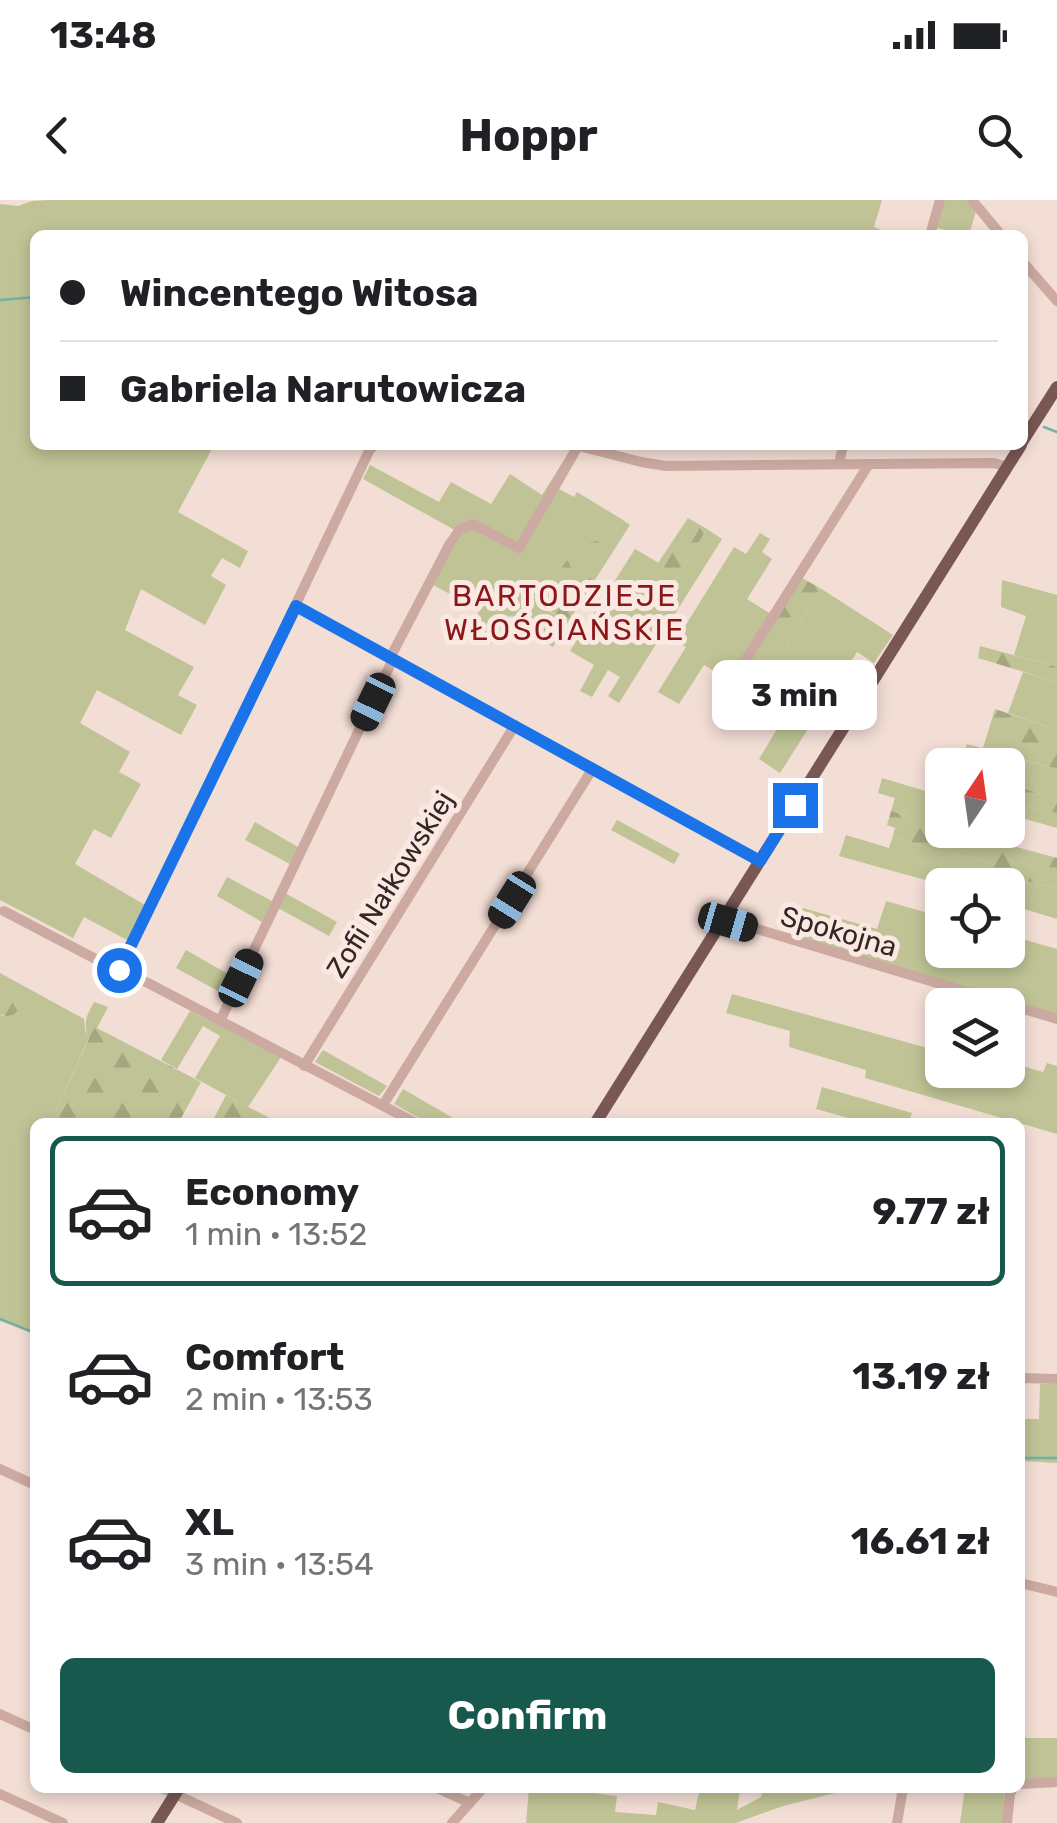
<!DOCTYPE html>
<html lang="en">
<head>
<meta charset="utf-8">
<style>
	:root { --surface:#fff; --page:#f6f6f6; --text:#202124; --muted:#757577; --line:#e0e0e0; --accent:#175a4d }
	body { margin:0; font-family:Rubik,sans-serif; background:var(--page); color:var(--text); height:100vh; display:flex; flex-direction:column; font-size:38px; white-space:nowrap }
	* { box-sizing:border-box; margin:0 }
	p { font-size:32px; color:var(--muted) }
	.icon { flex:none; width:55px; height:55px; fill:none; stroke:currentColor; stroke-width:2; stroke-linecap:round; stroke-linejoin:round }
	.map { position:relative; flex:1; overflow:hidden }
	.details { position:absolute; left:30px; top:918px; width:995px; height:675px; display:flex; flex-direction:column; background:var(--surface); border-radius:15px; box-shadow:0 5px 15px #0003 }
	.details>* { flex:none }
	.hud { position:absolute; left:30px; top:30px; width:998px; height:220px; border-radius:15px; box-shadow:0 5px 15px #0003; display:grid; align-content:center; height:220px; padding:0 30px; background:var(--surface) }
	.needle { width:65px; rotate:13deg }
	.tools { position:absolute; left:925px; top:548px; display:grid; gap:20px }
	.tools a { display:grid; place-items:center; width:100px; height:100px; border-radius:15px; background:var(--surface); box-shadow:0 5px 15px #0003; font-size:50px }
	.end { position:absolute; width:45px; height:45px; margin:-22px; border:12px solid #1a73e8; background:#fff; box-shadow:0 0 0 5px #fff }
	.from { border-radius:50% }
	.bubble { position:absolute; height:70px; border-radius:15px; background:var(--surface); box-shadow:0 5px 15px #0003; font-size:32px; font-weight:700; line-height:70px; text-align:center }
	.car { position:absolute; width:30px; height:60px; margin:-30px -15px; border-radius:12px; box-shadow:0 0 8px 2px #0007; background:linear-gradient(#222 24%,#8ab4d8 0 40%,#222 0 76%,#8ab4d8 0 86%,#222 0) }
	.hud b { display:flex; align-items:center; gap:35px; height:95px; font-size:38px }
	.hud b+b { border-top:2px solid var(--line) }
	.hud i { width:25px; height:25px; background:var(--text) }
	ul { padding:18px 0 0; list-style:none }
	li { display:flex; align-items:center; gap:30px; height:150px; margin:0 20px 15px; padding:0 10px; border:5px solid transparent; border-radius:15px }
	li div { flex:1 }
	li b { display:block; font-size:38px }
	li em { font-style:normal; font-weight:700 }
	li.selected { border-color:var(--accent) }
	li>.icon { width:90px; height:90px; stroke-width:1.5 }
	.primary-button { display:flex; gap:20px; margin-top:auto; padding:20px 30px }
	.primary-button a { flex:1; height:115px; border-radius:15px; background:var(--accent); color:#fff; font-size:40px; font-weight:700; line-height:115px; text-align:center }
	.status { display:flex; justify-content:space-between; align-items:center; height:70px; padding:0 50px; background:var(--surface); direction:ltr }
	.status svg { height:28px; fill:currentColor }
	header { display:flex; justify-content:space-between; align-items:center; height:130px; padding:0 30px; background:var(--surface); font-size:45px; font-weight:700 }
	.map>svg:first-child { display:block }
	.green { fill:#bfc395 }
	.forest { fill:url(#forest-firs) }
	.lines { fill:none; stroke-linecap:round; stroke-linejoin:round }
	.stream { stroke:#72b2a5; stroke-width:2.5 }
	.minor { stroke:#ccaaa1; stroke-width:10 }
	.major { stroke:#795754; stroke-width:12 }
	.route { stroke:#1a73e8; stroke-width:12 }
	.labels { text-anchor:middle; stroke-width:10; stroke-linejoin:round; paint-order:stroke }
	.street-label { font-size:28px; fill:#352524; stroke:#fae9e2 }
	.neighbourhood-label { font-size:30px; letter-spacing:2.5px; fill:#8b1718; stroke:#fae9e2 }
</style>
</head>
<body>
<div class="status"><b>13:48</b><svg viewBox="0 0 49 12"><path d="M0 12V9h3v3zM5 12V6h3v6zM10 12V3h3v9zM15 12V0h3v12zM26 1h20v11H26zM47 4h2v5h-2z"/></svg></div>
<header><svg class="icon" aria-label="back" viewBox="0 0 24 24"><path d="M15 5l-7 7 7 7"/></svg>Hoppr<svg class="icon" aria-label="search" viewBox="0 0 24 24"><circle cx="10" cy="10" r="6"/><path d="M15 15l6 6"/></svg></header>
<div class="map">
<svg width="1057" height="1623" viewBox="0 0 1057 1623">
	<defs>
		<pattern id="forest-firs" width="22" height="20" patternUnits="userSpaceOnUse" patternTransform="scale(2.5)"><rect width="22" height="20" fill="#bfc395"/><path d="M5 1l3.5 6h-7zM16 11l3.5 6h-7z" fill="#a5a780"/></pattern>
	</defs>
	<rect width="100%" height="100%" fill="#f3ded5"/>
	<g class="green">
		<polygon points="50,0 882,0 874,27 895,35 35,35 35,245 214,245 178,312 248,351 240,368 222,358 211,376 226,385 205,425 141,389 125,430 194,467 178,495 197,505 181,535 97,490 80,523 130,552 119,572 141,584 111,638 94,629 75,664 145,705 129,741 84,717 73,738 0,700 0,4 18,6 32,1"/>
		<polygon points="944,0 967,0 976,11 969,35 937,28"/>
		<polygon points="569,252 579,254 559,289 574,297 577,292 623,320 606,343 570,356 547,410 568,422 553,447 531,433 536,423 510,416 492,444 468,430 480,410 431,384 458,332 363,279 370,265 439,302 451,282 491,304 510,274 542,295"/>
		<polygon points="707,329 722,339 619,503 608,496 620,477 608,470 592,497 580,491 594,465 570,451 635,349 659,363 638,394 657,409"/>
		<polygon points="760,333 770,339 762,352 772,359 747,399 771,414 735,483 704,465 679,504 658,492 686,447 676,441 734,347 746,354"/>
		<polygon points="1002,380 1057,395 1057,467 1014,455 1026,416 1001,407"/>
		<polygon points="820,388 893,435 874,463 857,452 780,573 759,559 789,509 754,488 780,457"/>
		<polygon points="1023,472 1057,482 1057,530 1008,513"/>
		<polygon points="967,544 1057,569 1057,602 1035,592 1008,584 1008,565 971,565 962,562"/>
		<polygon points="882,578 942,596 942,626 891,611 895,598 878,593"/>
		<polygon points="1008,603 1057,613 1057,628 1008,614"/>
		<polygon points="617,620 680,654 674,664 611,630"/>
		<polygon points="255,622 298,647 290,664 245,640"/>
		<polygon points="846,635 889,648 893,636 938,652 976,658 1011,678 1057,688 1057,719 1008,704 1008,685 943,685 839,656"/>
		<polygon points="227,677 272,701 262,722 217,696"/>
		<polygon points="285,693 337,722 329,736 278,708"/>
		<polygon points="886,701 942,717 942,750 1008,750 1008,735 1057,749 1057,815 795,738 803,708 877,729"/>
		<polygon points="186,750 235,778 227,796 176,768"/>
		<polygon points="0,773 84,819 85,830 89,837 51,922 35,922 35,1134 0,1121 0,814 3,816 22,806 28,797 0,780"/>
		<polygon points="732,794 942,852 942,870 1008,870 1008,862 1043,872 1047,863 1057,866 1057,934 865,878 866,870 789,847 790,831 726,813"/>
		<polygon points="190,811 281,857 248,907 195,878 220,836 203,826 177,869 161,860"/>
		<polygon points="323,850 387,886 379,896 315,862"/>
		<polygon points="822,887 912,913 909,922 863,922 816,909"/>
		<polygon points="403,889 460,922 426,922 394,904"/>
		<polygon points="1040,1184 1057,1184 1057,1263 1020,1261 1020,1219 1039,1219"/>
		<polygon points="1020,1538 1057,1538 1057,1577 1020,1580"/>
		<polygon points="529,1588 552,1588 617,1596 615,1612 656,1615 658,1602 695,1610 700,1588 740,1588 737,1610 761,1597 763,1588 855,1588 783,1606 736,1623 526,1623"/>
		<polygon points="965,1588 1005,1588 1003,1623 960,1623"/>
	</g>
	<g class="forest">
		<polygon points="688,318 707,329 657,409 647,409 639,403 638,393"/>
		<path d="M623,320L630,325L568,422L540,405C554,382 573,334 606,342Z"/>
		<polygon points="802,378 820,388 780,457 757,484 745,476 743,471"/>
		<polygon points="980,446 1057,467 1057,482 978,458"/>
		<polygon points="995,509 1057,530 1057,569 983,548"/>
		<polygon points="1008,584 1035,592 1057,602 1057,613 1008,603"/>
		<polygon points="891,611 942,626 942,630 955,630 1057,658 1057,688 1011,678 976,658 938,652 893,636 895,628 887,625"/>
		<path d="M0,780L29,797C20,806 16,821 0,814Z"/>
		<path d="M94,802L108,807L97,828L201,882L179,922H110L105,920L103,922H51L89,838C82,823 87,815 94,802Z"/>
		<polygon points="226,895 277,922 212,922"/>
	</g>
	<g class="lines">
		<g class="stream">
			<polyline points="0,100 35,97"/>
			<polyline points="1022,215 1027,217"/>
			<polyline points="1044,227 1057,232"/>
			<polyline points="0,1119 35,1133"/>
			<polyline points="1020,1258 1057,1258"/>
		</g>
		<g class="minor">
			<polyline points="972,0 1001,35"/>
			<polyline points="930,35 940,0"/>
			<polyline points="1022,61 1057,101"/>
			<polyline points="575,245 641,262 666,266 994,263 1007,267"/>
			<polyline points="839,264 843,245"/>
			<polyline points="296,406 759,661"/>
			<polyline points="390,458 449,345 460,329 473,324 519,348 578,246"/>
			<polyline points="736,475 869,264"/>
			<polyline points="4,711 107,765 148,783 414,922"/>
			<polyline points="724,719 1057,819"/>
			<polyline points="113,781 228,546 370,249 375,245"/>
			<polyline points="220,821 393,459"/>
			<polyline points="304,866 515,525"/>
			<polyline points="383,905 593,568"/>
			<polyline points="1020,1178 1057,1179"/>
			<polyline points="0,1269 35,1285"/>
			<polyline points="1020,1383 1057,1392"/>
			<polyline points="0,1514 35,1530"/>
			<polyline points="1020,1584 1057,1582"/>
			<polyline points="162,1588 237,1623"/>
			<polyline points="437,1588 470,1603"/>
			<polyline points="0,1594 63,1623"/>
			<polyline points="452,1623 483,1588"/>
			<polyline points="897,1623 903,1588"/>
			<polyline points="1007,1623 1010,1594 1013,1588"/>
		</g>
		<g class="major">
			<polyline points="1022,242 1057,187"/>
			<polyline points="596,922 1021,245"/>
			<polyline points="157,1623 179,1588"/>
		</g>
	</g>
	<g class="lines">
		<polyline class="route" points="119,770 296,406 760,661 795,605"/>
	</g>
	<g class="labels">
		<g class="street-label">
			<text transform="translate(390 684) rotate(-58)" y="10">Zofii Nałkowskiej</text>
			<text transform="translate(839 731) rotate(16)" y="10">Spokojna</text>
		</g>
		<g class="neighbourhood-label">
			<text x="565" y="406">BARTODZIEJE<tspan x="565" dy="34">WŁOŚCIAŃSKIE</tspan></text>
		</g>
	</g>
</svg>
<div class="tools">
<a><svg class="needle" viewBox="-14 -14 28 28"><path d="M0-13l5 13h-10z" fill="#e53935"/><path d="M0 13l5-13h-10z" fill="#757577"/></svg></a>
<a><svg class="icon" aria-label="locate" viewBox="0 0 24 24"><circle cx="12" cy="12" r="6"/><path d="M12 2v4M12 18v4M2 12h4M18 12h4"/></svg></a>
<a><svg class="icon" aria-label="layers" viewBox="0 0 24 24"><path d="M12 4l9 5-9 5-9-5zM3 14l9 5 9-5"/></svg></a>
</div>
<i class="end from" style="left:119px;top:770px"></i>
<i class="end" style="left:795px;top:605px"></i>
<div class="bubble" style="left:712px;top:460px;width:165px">3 min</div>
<i class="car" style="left:373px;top:502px;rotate:206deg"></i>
<i class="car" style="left:512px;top:700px;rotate:212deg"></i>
<i class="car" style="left:728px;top:722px;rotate:106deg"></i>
<i class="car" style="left:241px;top:778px;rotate:26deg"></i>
<div class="hud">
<b><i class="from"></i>Wincentego Witosa</b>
<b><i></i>Gabriela Narutowicza</b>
</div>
<section class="details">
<ul>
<li class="selected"><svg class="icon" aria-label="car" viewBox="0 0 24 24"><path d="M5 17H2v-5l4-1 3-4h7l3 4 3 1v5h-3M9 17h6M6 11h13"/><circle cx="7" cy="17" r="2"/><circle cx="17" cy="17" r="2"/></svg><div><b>Economy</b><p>1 min · 13:52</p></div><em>9.77 zł</em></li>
<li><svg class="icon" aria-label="car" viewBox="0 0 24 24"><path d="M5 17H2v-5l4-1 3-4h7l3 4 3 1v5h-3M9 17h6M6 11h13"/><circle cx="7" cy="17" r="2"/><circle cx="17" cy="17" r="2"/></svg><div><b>Comfort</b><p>2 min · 13:53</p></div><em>13.19 zł</em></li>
<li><svg class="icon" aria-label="car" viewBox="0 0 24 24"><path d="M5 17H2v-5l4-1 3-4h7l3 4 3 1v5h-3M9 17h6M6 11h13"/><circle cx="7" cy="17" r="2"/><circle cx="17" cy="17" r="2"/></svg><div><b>XL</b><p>3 min · 13:54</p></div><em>16.61 zł</em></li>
</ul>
<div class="primary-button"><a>Confirm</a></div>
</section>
</div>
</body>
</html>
